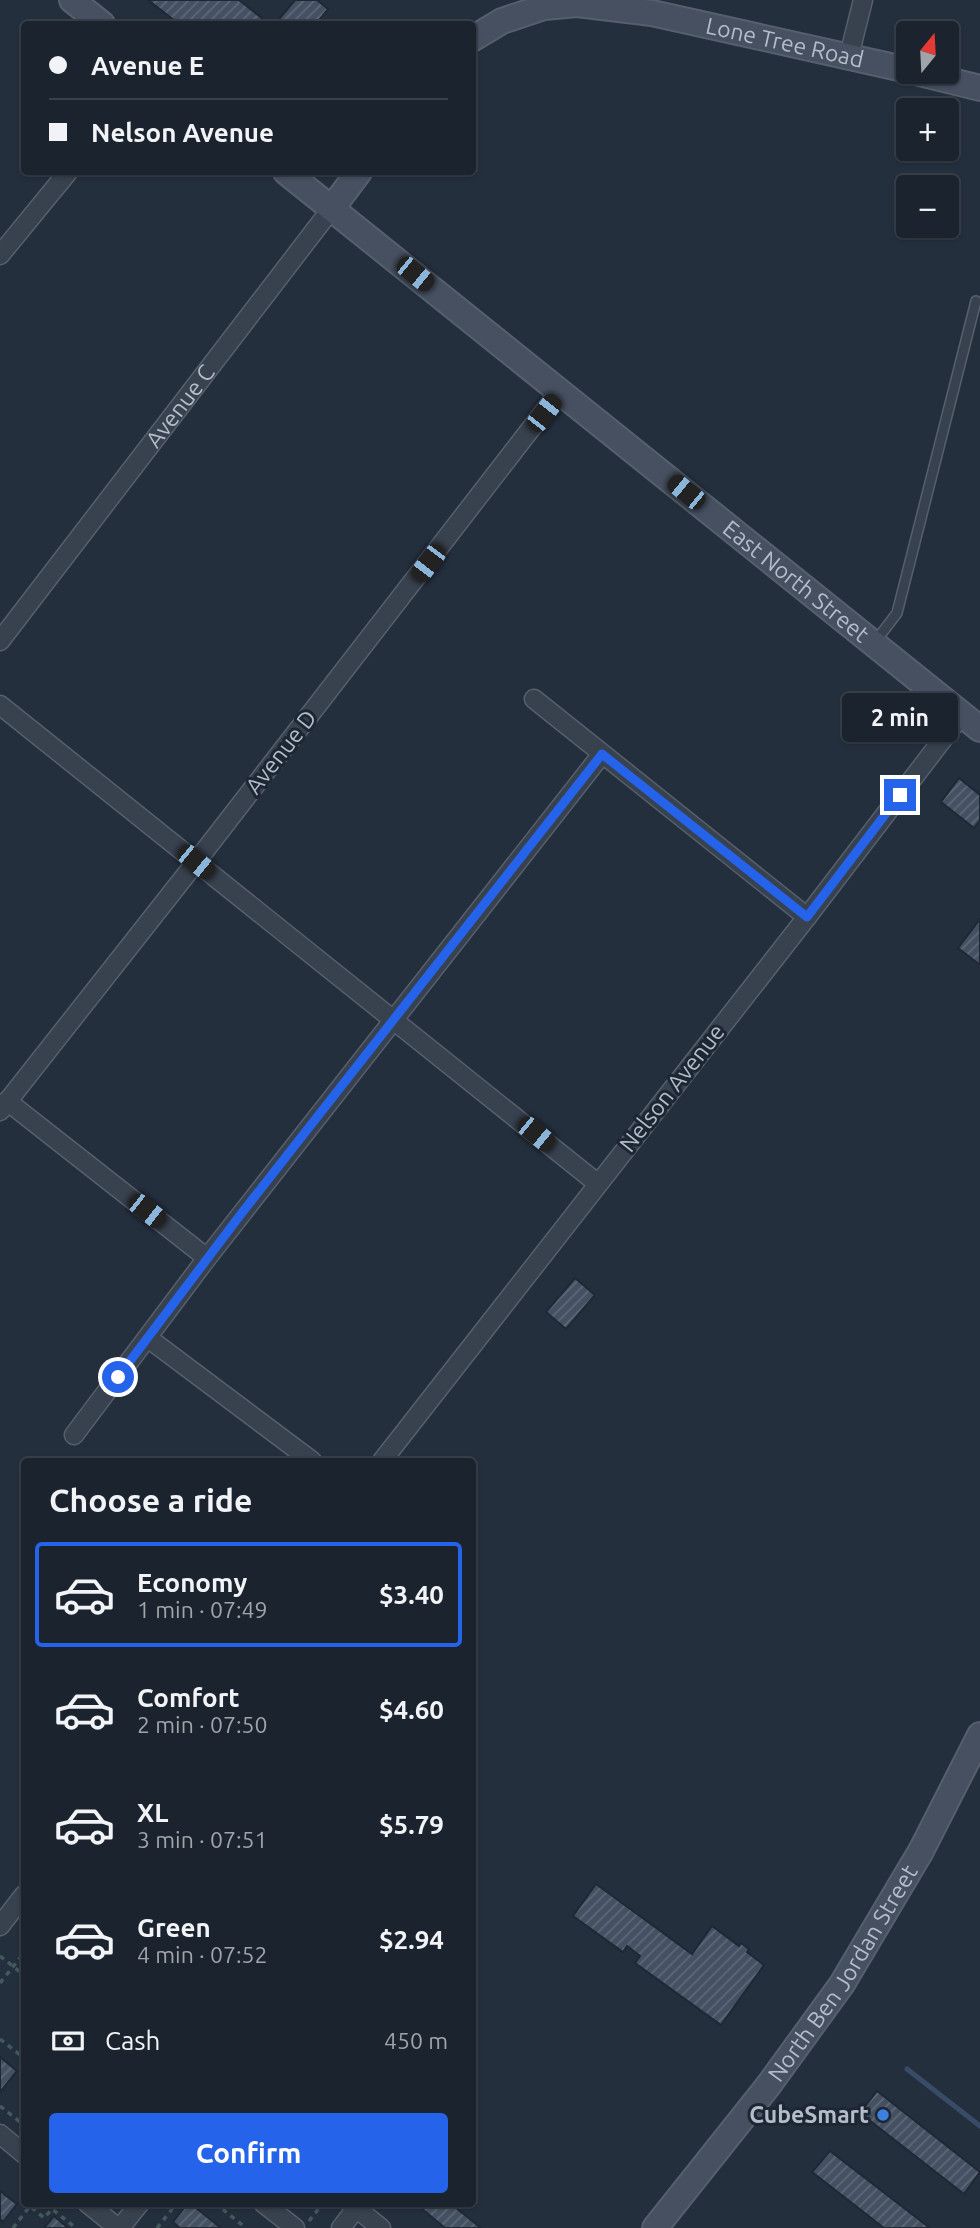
<!DOCTYPE html>
<html lang="en">
<head>
<meta charset="utf-8">
<style>
	:root { --surface:#1b232e; --page:#282f3a; --text:#f1f3f6; --muted:#a0a4aa; --line:#39404a; --accent:#2563eb }
	body { margin:0; font-family:Ubuntu,sans-serif; background:var(--page); color:var(--text); height:100vh; display:flex; flex-direction:column; font-size:26px; white-space:nowrap }
	* { box-sizing:border-box; margin:0 }
	p { font-size:23px; color:var(--muted) }
	.icon { flex:none; width:38px; height:38px; fill:none; stroke:currentColor; stroke-width:2; stroke-linecap:round; stroke-linejoin:round }
	.map { position:relative; flex:1; overflow:hidden }
	.side { position:absolute; left:21px; top:1458px; width:455px; height:749px; display:flex; flex-direction:column; background:var(--surface); border-radius:7px; box-shadow:0 2px 5px #0004,0 0 0 2px var(--line) }
	.side>* { flex:none }
	.top-card { position:absolute; left:21px; top:21px; width:455px; height:154px; border-radius:7px; box-shadow:0 2px 5px #0004,0 0 0 2px var(--line); display:grid; align-content:center; height:154px; padding:0 28px; background:var(--surface) }
	.needle { width:46px; rotate:18deg }
	.fabs { position:absolute; left:896px; top:21px; display:grid; gap:14px }
	.fabs a { display:grid; place-items:center; width:63px; height:63px; border-radius:7px; background:var(--surface); box-shadow:0 2px 5px #0004,0 0 0 2px var(--line); font-size:35px }
	.end { position:absolute; width:32px; height:32px; margin:-16px; border:9px solid #2563eb; background:#fff; box-shadow:0 0 0 4px #fff }
	.from { border-radius:50% }
	.bubble { position:absolute; height:49px; border-radius:7px; background:var(--surface); box-shadow:0 2px 5px #0004,0 0 0 2px var(--line); font-size:23px; font-weight:600; line-height:49px; text-align:center }
	.car { position:absolute; width:21px; height:42px; margin:-21px -10px; border-radius:9px; box-shadow:0 0 5px 2px #0007; background:linear-gradient(#222 24%,#8ab4d8 0 40%,#222 0 76%,#8ab4d8 0 86%,#222 0) }
	.top-card b { display:flex; align-items:center; gap:24px; height:66px; font-size:26px }
	.top-card b+b { border-top:2px solid var(--line) }
	.top-card i { width:18px; height:18px; background:var(--text) }
	ul { padding:0; list-style:none }
	li { display:flex; align-items:center; gap:21px; height:105px; margin:0 14px 10px; padding:0 14px; border:4px solid transparent; border-radius:7px }
	li div { flex:1 }
	li b { display:block; font-size:26px }
	li em { font-style:normal; font-weight:600 }
	li.selected { border-color:var(--accent) }
	li>.icon { width:63px; height:63px; stroke-width:1.5 }
	h2 { padding:0 28px; font-size:32px; line-height:84px }
	.pay { display:flex; align-items:center; gap:18px; height:77px; padding:0 28px; font-size:26px }
	.pay p { margin-inline-start:auto }
	.cta { display:flex; gap:14px; margin-top:auto; padding:14px 28px }
	.cta a { flex:1; height:80px; border-radius:7px; background:var(--accent); color:#fff; font-size:28px; font-weight:600; line-height:80px; text-align:center }
	.map>svg:first-child { display:block }
	.lines { fill:none; stroke-linecap:round; stroke-linejoin:round }
	.stream { stroke:#394c67; stroke-width:5 }
	.building { fill:url(#building-hatch); stroke:#1f2835; stroke-width:2 }
	.lane-casing { stroke:#565f6c; stroke-width:12 }
	.street-casing { stroke:#565f6c; stroke-width:21 }
	.secondary-casing { stroke:#565f6c; stroke-width:28 }
	.path { stroke:#44595c; stroke-width:3.5; stroke-dasharray:5 5; stroke-linecap:butt }
	.lane { stroke:#38414e; stroke-width:9 }
	.street { stroke:#38414e; stroke-width:18 }
	.secondary { stroke:#465061; stroke-width:24 }
	.route { stroke:#2563eb; stroke-width:9 }
	.shop-dot { fill:#3f7fe0; stroke:#1d2633; stroke-width:2.5 }
	.labels { text-anchor:middle; stroke-width:6; stroke-linejoin:round; paint-order:stroke }
	.street-label { font-size:23px; fill:#b4bcc9; stroke:#1d2633 }
	.poi-label { font-size:23px; font-weight:bold; fill:#b4bcc9; stroke:#1d2633; text-anchor:end }
</style>
</head>
<body>
<div class="map">
<svg width="980" height="2228" viewBox="0 0 980 2228">
	<defs>
		<pattern id="building-hatch" width="6" height="6" patternUnits="userSpaceOnUse" patternTransform="scale(1.75)"><rect width="6" height="6" fill="#455162"/><path d="M-1 1l2-2M0 6l6-6M5 7l2-2" fill="none" stroke="#5d6877"/></pattern>
	</defs>
	<rect width="100%" height="100%" fill="#242f3e"/>
	<g class="lines">
		<polyline class="stream" points="907,2069 980,2126"/>
	</g>
	<g class="building">
		<polygon points="148,0 239,0 268,23 179,24"/>
		<polygon points="295,0 317,0 328,9 316,24 275,24"/>
		<polygon points="959,778 980,795 980,820 974,828 941,802"/>
		<polygon points="980,919 980,965 958,948"/>
		<polygon points="575,1278 595,1295 566,1329 546,1312"/>
		<polygon points="596,1884 692,1954 712,1926 739,1946 741,1943 749,1949 747,1952 764,1965 721,2025 635,1963 640,1956 627,1946 623,1952 573,1916"/>
		<polygon points="0,2057 17,2071 0,2092"/>
		<polygon points="877,2091 980,2172 964,2194 860,2113"/>
		<polygon points="830,2151 930,2228 884,2228 812,2172"/>
		<polygon points="0,2191 17,2204 3,2222 0,2219"/>
		<polygon points="188,2203 190,2203 221,2228 180,2228 173,2222"/>
		<polygon points="415,2203 450,2203 481,2228 445,2228"/>
		<polygon points="54,2216 68,2228 44,2228"/>
	</g>
	<g class="lines">
		<g class="lane-casing">
			<polyline id="lane" points="875,642 897,613 976,301"/>
		</g>
		<g class="street-casing">
			<g id="street">
				<polyline points="849,56 863,0"/>
				<polyline points="0,255 68,172"/>
				<path id="s1" d="M0,641L332,208"/>
				<polyline points="534,699 807,917"/>
				<polyline points="0,705 597,1183"/>
				<polyline points="7,1101 207,1258"/>
				<polyline points="0,1111 196,862 560,391"/>
				<polyline points="148,1338 312,1461"/>
				<polyline points="74,1435 207,1258 602,754"/>
				<polyline points="382,1461 807,917 962,714"/>
				<polyline points="0,1926 24,1895"/>
				<polyline points="0,2134 24,2154"/>
				<polyline points="87,2203 118,2228"/>
				<polyline points="263,2203 295,2228"/>
				<polyline points="356,2208 381,2228"/>
				<polyline points="120,2228 140,2203"/>
				<polyline points="341,2228 360,2203"/>
			</g>
		</g>
		<g class="secondary-casing">
			<g id="secondary">
				<polyline points="72,0 102,24"/>
				<path id="s2" d="M472,39L502,21L544,7L577,4L652,13L908,70"/>
				<polyline points="915,72 980,88"/>
				<path id="s3" d="M286,172L980,729"/>
				<polyline points="332,208 359,172"/>
				<path id="s4" d="M655,2228L768,2086L842,1984L921,1851L980,1735"/>
			</g>
		</g>
		<g class="path">
			<polyline points="0,1956 24,1975"/>
			<polyline points="0,1983 24,1953"/>
			<polyline points="0,2039 24,2058"/>
			<polyline points="0,2106 24,2125"/>
			<polyline points="215,2203 246,2228"/>
			<polyline points="309,2221 323,2203"/>
			<polyline points="13,2228 30,2206 44,2218 52,2209 76,2228"/>
			<polyline points="157,2228 177,2203"/>
		</g>
		<use href="#lane" class="lane"/>
		<use href="#street" class="street"/>
		<use href="#secondary" class="secondary"/>
	</g>
	<g class="lines">
		<polyline class="route" points="118,1377 241,1214 602,754 807,917 900,795"/>
	</g>
	<circle class="shop-dot" cx="883" cy="2115" r="7"/>
	<g class="labels">
		<g class="street-label">
			<text dy="8" stroke="none"><textPath href="#s2" startOffset="324">Lone Tree Road</textPath></text>
			<text dy="8" stroke="none"><textPath href="#s1" startOffset="296">Avenue C</textPath></text>
			<text dy="8" stroke="none"><textPath href="#s3" startOffset="654">East North Street</textPath></text>
			<text transform="translate(281 752) rotate(-52)" y="8">Avenue D</text>
			<text transform="translate(672 1088) rotate(-52)" y="8">Nelson Avenue</text>
			<text dy="8" stroke="none"><textPath href="#s4" startOffset="317">North Ben Jordan Street</textPath></text>
		</g>
		<g class="poi-label">
			<text x="869" y="2123">CubeSmart</text>
		</g>
	</g>
</svg>
<div class="fabs">
<a><svg class="needle" viewBox="-14 -14 28 28"><path d="M0-13l5 13h-10z" fill="#e53935"/><path d="M0 13l5-13h-10z" fill="#a0a4aa"/></svg></a>
<a>+</a>
<a>−</a>
</div>
<i class="end from" style="left:118px;top:1377px"></i>
<i class="end" style="left:900px;top:795px"></i>
<div class="bubble" style="left:842px;top:693px;width:116px">2 min</div>
<i class="car" style="left:415px;top:274px;rotate:129deg"></i>
<i class="car" style="left:544px;top:413px;rotate:38deg"></i>
<i class="car" style="left:686px;top:492px;rotate:309deg"></i>
<i class="car" style="left:428px;top:563px;rotate:217deg"></i>
<i class="car" style="left:196px;top:862px;rotate:129deg"></i>
<i class="car" style="left:536px;top:1134px;rotate:129deg"></i>
<i class="car" style="left:147px;top:1211px;rotate:128deg"></i>
<div class="top-card">
<b><i class="from"></i>Avenue E</b>
<b><i></i>Nelson Avenue</b>
</div>
<section class="side">
<h2>Choose a ride</h2>
<ul>
<li class="selected"><svg class="icon" aria-label="car" viewBox="0 0 24 24"><path d="M5 17H2v-5l4-1 3-4h7l3 4 3 1v5h-3M9 17h6M6 11h13"/><circle cx="7" cy="17" r="2"/><circle cx="17" cy="17" r="2"/></svg><div><b>Economy</b><p>1 min · 07:49</p></div><em>$3.40</em></li>
<li><svg class="icon" aria-label="car" viewBox="0 0 24 24"><path d="M5 17H2v-5l4-1 3-4h7l3 4 3 1v5h-3M9 17h6M6 11h13"/><circle cx="7" cy="17" r="2"/><circle cx="17" cy="17" r="2"/></svg><div><b>Comfort</b><p>2 min · 07:50</p></div><em>$4.60</em></li>
<li><svg class="icon" aria-label="car" viewBox="0 0 24 24"><path d="M5 17H2v-5l4-1 3-4h7l3 4 3 1v5h-3M9 17h6M6 11h13"/><circle cx="7" cy="17" r="2"/><circle cx="17" cy="17" r="2"/></svg><div><b>XL</b><p>3 min · 07:51</p></div><em>$5.79</em></li>
<li><svg class="icon" aria-label="car" viewBox="0 0 24 24"><path d="M5 17H2v-5l4-1 3-4h7l3 4 3 1v5h-3M9 17h6M6 11h13"/><circle cx="7" cy="17" r="2"/><circle cx="17" cy="17" r="2"/></svg><div><b>Green</b><p>4 min · 07:52</p></div><em>$2.94</em></li>
</ul>
<div class="pay"><svg class="icon" aria-label="cash" viewBox="0 0 24 24"><path d="M3 7h18v10H3z"/><circle cx="12" cy="12" r="2"/></svg>Cash<p>450 m</p></div>
<div class="cta"><a>Confirm</a></div>
</section>
</div>
</body>
</html>
